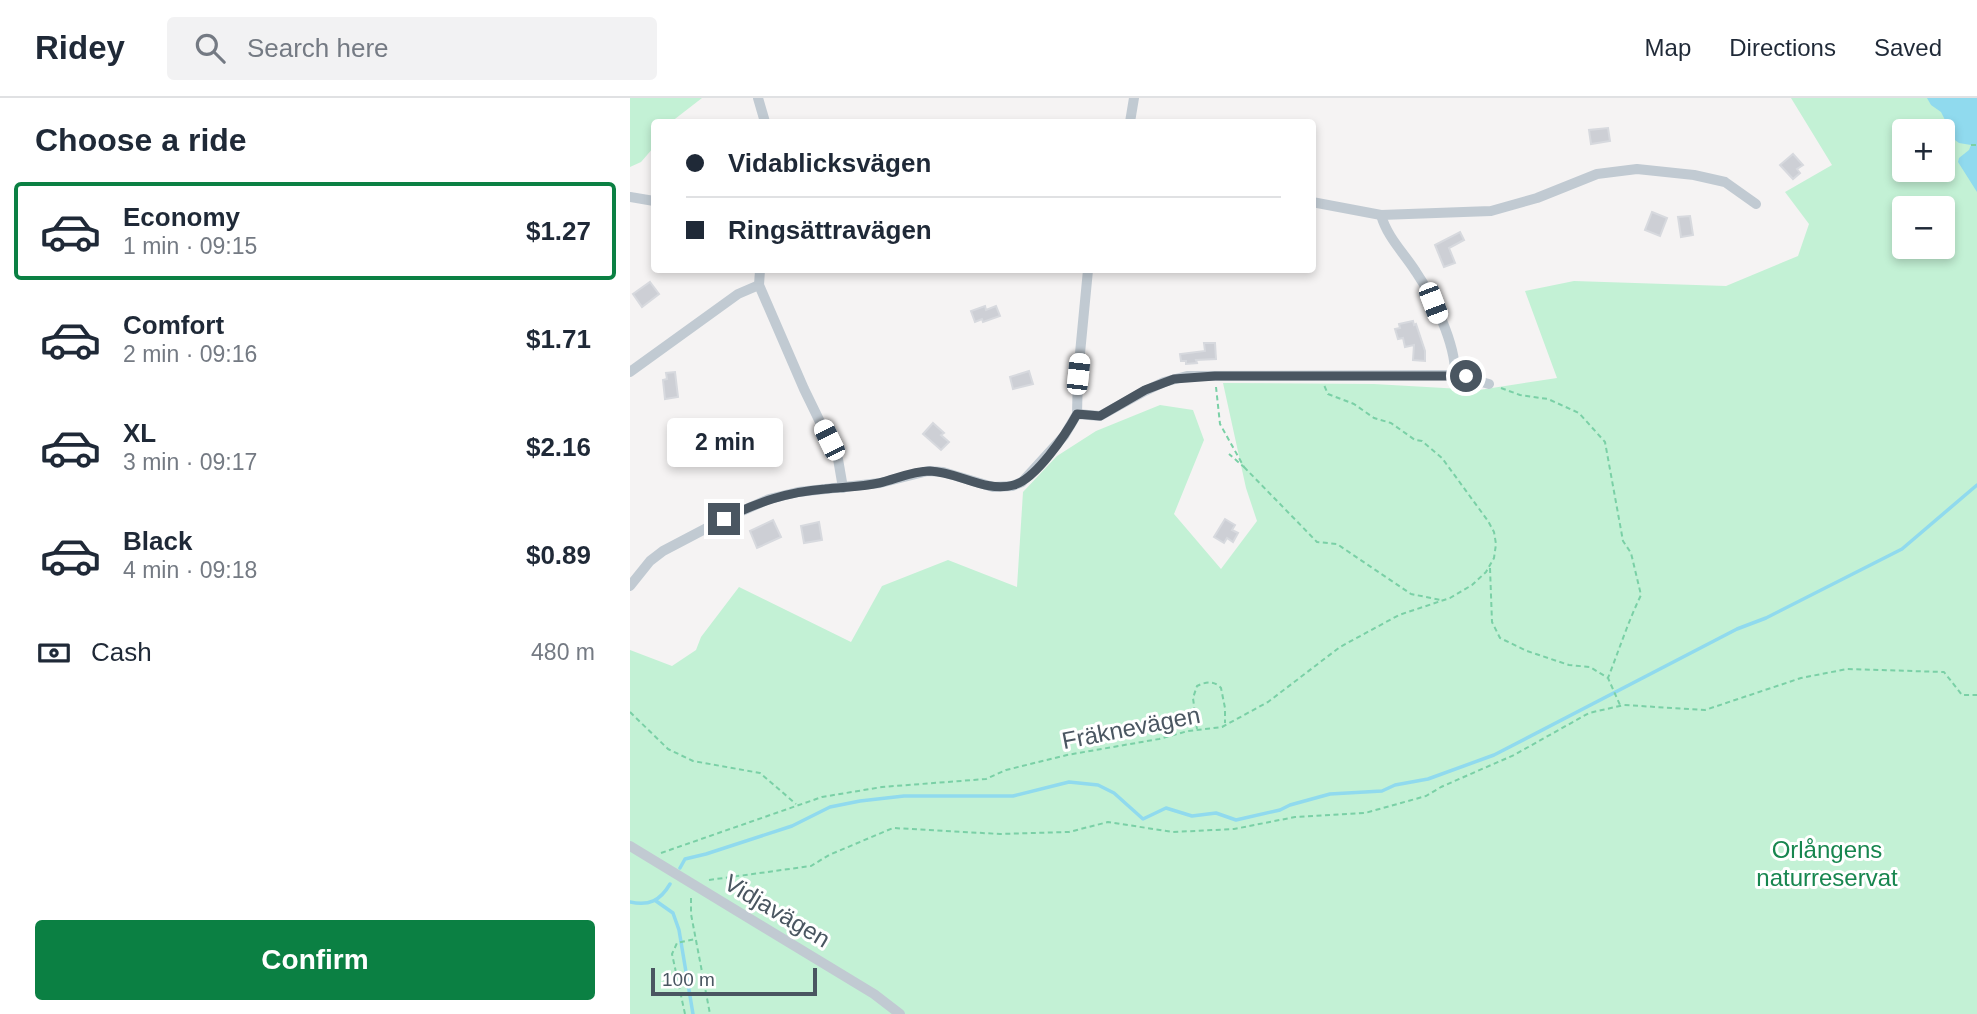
<!DOCTYPE html>
<html lang="en">
<head>
<meta charset="utf-8">
<style>
	:root { --surface:#fff; --page:#f2f2f3; --text:#1f2937; --muted:#747a83; --line:#e0e1e3; --accent:#0b8043 }
	body { margin:0; font-family:Helvetica,sans-serif; background:var(--page); color:var(--text); height:100vh; display:flex; flex-direction:column; font-size:26px; white-space:nowrap }
	* { box-sizing:border-box; margin:0 }
	p { font-size:23px; color:var(--muted) }
	.icon { flex:none; width:38px; height:38px; fill:none; stroke:currentColor; stroke-width:2; stroke-linecap:round; stroke-linejoin:round }
	.map { position:relative; flex:1; overflow:hidden }
	.panel { display:flex; flex-direction:column; background:var(--surface); width:630px }
	.panel>* { flex:none }
	.guide { position:absolute; left:21px; top:21px; width:665px; height:154px; border-radius:7px; box-shadow:0 4px 10px #0003; display:grid; align-content:center; height:154px; padding:0 35px; background:var(--surface) }
	.fabs { position:absolute; left:1262px; top:21px; display:grid; gap:14px }
	.fabs a { display:grid; place-items:center; width:63px; height:63px; border-radius:7px; background:var(--surface); box-shadow:0 4px 10px #0003; font-size:35px }
	.scale { position:absolute; left:21px; bottom:18px; width:166px; box-sizing:border-box; padding-left:7px; border:4px solid #4a5661; border-top:0; font-size:19px; line-height:24px; white-space:nowrap; color:#4a5661; -webkit-text-stroke:5px #fff; paint-order:stroke }
	.end { position:absolute; width:32px; height:32px; margin:-16px; border:9px solid #4a5661; background:#fff; box-shadow:0 0 0 4px #fff }
	.from { border-radius:50% }
	.bubble { position:absolute; height:49px; border-radius:7px; background:var(--surface); box-shadow:0 4px 10px #0003; font-size:23px; font-weight:700; line-height:49px; text-align:center }
	.car { position:absolute; width:21px; height:42px; margin:-21px -10px; border-radius:9px; box-shadow:0 0 5px 2px #0007; background:linear-gradient(#fff 24%,#345 0 40%,#fff 0 76%,#345 0 86%,#fff 0) }
	.guide b { display:flex; align-items:center; gap:24px; height:66px; font-size:26px }
	.guide b+b { border-top:2px solid var(--line) }
	.guide i { width:18px; height:18px; background:var(--text) }
	ul { padding:0; list-style:none }
	li { display:flex; align-items:center; gap:21px; height:98px; margin:0 14px 10px; padding:0 21px; border:4px solid transparent; border-radius:7px }
	li div { flex:1 }
	li b { display:block; font-size:26px }
	li em { font-style:normal; font-weight:700 }
	li.active { border-color:var(--accent) }
	li>.icon { width:63px; height:63px; stroke-width:1.5 }
	h2 { padding:0 35px; font-size:32px; line-height:84px }
	.pay { display:flex; align-items:center; gap:18px; height:77px; padding:0 35px; font-size:26px }
	.pay p { margin-inline-start:auto }
	.cta { display:flex; gap:14px; margin-top:auto; padding:14px 35px }
	.cta a { flex:1; height:80px; border-radius:7px; background:var(--accent); color:#fff; font-size:28px; font-weight:700; line-height:80px; text-align:center }
	header { display:flex; align-items:center; gap:42px; box-sizing:border-box; height:98px; padding:0 35px; background:var(--surface); border-bottom:2px solid var(--line) }
	header strong { font-size:33px }
	nav { display:flex; gap:38px; margin-inline-start:auto; font-size:24px }
	.search { width:490px; height:63px; background:var(--page); display:flex; align-items:center; gap:18px; box-sizing:border-box; padding:0 24px; border-radius:7px; color:var(--muted); font-size:26px }
	main { display:flex; flex:1; min-height:0 }
	.map>svg:first-child { display:block }
	.green { fill:#c3f1d5; fill-rule:evenodd }
	.water { fill:#90daee }
	.lines { fill:none; stroke-linecap:round; stroke-linejoin:round }
	.stream { stroke:#90daee; stroke-width:3.5 }
	.building { fill:#cdcfd5; stroke:#d7d9de; stroke-width:2 }
	.path { stroke:#7ad0a6; stroke-width:2; stroke-dasharray:5 3.5; stroke-linecap:butt }
	.street { stroke:#c1cad2; stroke-width:10 }
	.route { stroke:#4a5661; stroke-width:9 }
	.labels { text-anchor:middle; stroke-width:6; stroke-linejoin:round; paint-order:stroke }
	.street-label { font-size:24px; fill:#4a5661; stroke:#fff }
	.park-label { font-size:24px; fill:#17864f; stroke:#fff }
</style>
</head>
<body>
<header>
<strong>Ridey</strong>
<div class="search"><svg class="icon" aria-label="search" viewBox="0 0 24 24"><circle cx="10" cy="10" r="6"/><path d="M15 15l6 6"/></svg>Search here</div>
<nav><a>Map</a><a>Directions</a><a>Saved</a></nav>
</header>
<main>
<section class="panel">
<h2>Choose a ride</h2>
<ul>
<li class="active"><svg class="icon" aria-label="car" viewBox="0 0 24 24"><path d="M5 17H2v-5l4-1 3-4h7l3 4 3 1v5h-3M9 17h6M6 11h13"/><circle cx="7" cy="17" r="2"/><circle cx="17" cy="17" r="2"/></svg><div><b>Economy</b><p>1 min · 09:15</p></div><em>$1.27</em></li>
<li><svg class="icon" aria-label="car" viewBox="0 0 24 24"><path d="M5 17H2v-5l4-1 3-4h7l3 4 3 1v5h-3M9 17h6M6 11h13"/><circle cx="7" cy="17" r="2"/><circle cx="17" cy="17" r="2"/></svg><div><b>Comfort</b><p>2 min · 09:16</p></div><em>$1.71</em></li>
<li><svg class="icon" aria-label="car" viewBox="0 0 24 24"><path d="M5 17H2v-5l4-1 3-4h7l3 4 3 1v5h-3M9 17h6M6 11h13"/><circle cx="7" cy="17" r="2"/><circle cx="17" cy="17" r="2"/></svg><div><b>XL</b><p>3 min · 09:17</p></div><em>$2.16</em></li>
<li><svg class="icon" aria-label="car" viewBox="0 0 24 24"><path d="M5 17H2v-5l4-1 3-4h7l3 4 3 1v5h-3M9 17h6M6 11h13"/><circle cx="7" cy="17" r="2"/><circle cx="17" cy="17" r="2"/></svg><div><b>Black</b><p>4 min · 09:18</p></div><em>$0.89</em></li>
</ul>
<div class="pay"><svg class="icon" aria-label="cash" viewBox="0 0 24 24"><path d="M3 7h18v10H3z"/><circle cx="12" cy="12" r="2"/></svg>Cash<p>480 m</p></div>
<div class="cta"><a>Confirm</a></div>
</section>
<div class="map">
<svg width="1347" height="916" viewBox="0 0 1347 916">
	<rect width="100%" height="100%" fill="#f5f3f3"/>
	<g class="green">
		<polygon points="0,0 72,0 41,24 24,24 24,49 11,64 0,69"/>
		<path d="M1161,0H1347V916H0V552L42,568L66,552L71,539L109,489L221,544L252,488L318,462L387,489L393,394L427,358L466,333L530,307L563,312L574,342L544,416L591,471L627,423L616,390L593,285L744,286L849,292L927,280L895,193L944,183L1096,188L1168,158L1179,126L1155,94L1202,67ZM1274,33H1312V72H1274ZM1274,110H1312V149H1274Z"/>
	</g>
	<polygon class="water" points="1297,0 1347,0 1347,94 1328,64 1329,60 1339,52 1341,47 1329,45 1325,42 1311,14 1301,7"/>
	<g class="lines">
		<g class="stream">
			<polyline points="50,770 55,761 76,756 162,728 200,709 230,703 274,698 383,698 439,684 468,687 484,695 513,721 536,710 562,718 586,715 606,722 650,712 660,707 700,696 752,693 765,687 798,681 864,657 1107,531 1136,520 1272,451 1347,387"/>
			<polyline points="26,803 43,815 49,832 63,916"/>
			<path d="M0,804C19,808 30,803 40,786"/>
		</g>
	</g>
	<g class="building">
		<polygon points="978,30 980,43 961,46 959,32"/>
		<polygon points="1163,56 1173,67 1167,71 1170,75 1163,81 1150,67"/>
		<polygon points="1022,114 1037,120 1030,138 1015,132"/>
		<polygon points="1060,118 1063,137 1051,139 1048,119"/>
		<polygon points="830,134 834,142 819,150 825,165 814,169 805,147"/>
		<polygon points="20,184 29,196 12,209 3,196"/>
		<polygon points="355,208 356,212 366,208 370,218 353,224 352,221 345,224 341,213"/>
		<polygon points="783,223 784,227 786,226 795,253 795,263 783,262 784,247 775,249 773,240 768,241 765,231 770,230 769,226"/>
		<polygon points="574,245 585,245 586,261 566,262 567,265 556,266 556,263 551,263 550,256 575,253"/>
		<polygon points="399,273 403,286 383,291 380,279"/>
		<polygon points="45,274 48,299 35,301 33,282 37,281 36,275"/>
		<polygon points="303,325 314,335 311,337 319,344 311,352 293,336"/>
		<polygon points="595,421 605,427 602,432 608,435 603,444 597,440 594,445 584,439"/>
		<polygon points="143,422 151,439 127,450 120,433"/>
		<polygon points="189,424 192,442 174,445 171,428"/>
	</g>
	<g class="lines">
		<g class="path">
			<polyline points="1341,47 1347,47"/>
			<polyline points="586,289 590,326 614,369 599,356"/>
			<path d="M871,290L890,297L918,301L949,315L975,344L993,443L1001,455L1011,497C998,524 989,552 978,580"/>
			<polyline points="614,369 687,444 707,446 781,496 811,502"/>
			<polyline points="860,470 862,524 870,540 897,553 939,567 960,569 978,580 990,607"/>
			<polyline points="0,614 38,651 63,663 130,675 166,706"/>
			<path d="M567,631L563,600L567,588C575,584 584,582 591,590L595,610V625"/>
			<polyline points="31,755 192,699 252,689 356,681 376,672 437,657 529,641 558,633 592,629 638,604 710,549 769,517 820,500 842,487 856,474 864,460 866,446 864,434 858,423 812,360 792,343 785,342 761,325 744,320 724,306 698,296 694,287"/>
			<polyline points="79,782 181,768 199,757 263,730 370,736 439,734 478,724 543,734 604,731 665,719 735,715 796,698 811,689 884,657 959,615 994,607 1075,612 1171,580 1217,571 1314,574 1332,597 1347,597"/>
			<polyline points="61,800 61,816 80,916"/>
			<polyline points="55,916 42,856 47,845 65,841"/>
		</g>
		<g class="street">
			<polyline points="128,0 135,24"/>
			<polyline points="500,24 504,0"/>
			<polyline points="0,99 24,103"/>
			<polyline points="682,104 751,117 861,113 907,100 967,76 1007,71 1064,77 1095,84 1126,106"/>
			<path d="M751,117C757,139 774,155 786,174C803,199 826,246 825,277"/>
			<polyline points="130,172 129,187 174,291 208,361 213,390"/>
			<polyline points="0,274 108,196 129,187"/>
			<polyline points="447,316 470,318 515,293 534,284 557,278 825,277 859,286"/>
			<polyline points="0,488 20,463 33,453 94,421 139,401 168,394 250,385 298,373 313,374 363,389 382,388 392,384 434,338 447,316 448,276 458,172"/>
			<polyline points="0,748 244,896 270,916"/>
		</g>
	</g>
	<g class="lines">
		<path class="route" d="M94,421C128,404 157,394 195,391C213,389 231,389 249,385C266,381 282,373 300,373C329,374 355,395 384,387C406,381 436,336 447,316L470,318L515,292L544,281L585,278H836"/>
	</g>
	<g class="labels">
		<g class="street-label">
			<text transform="translate(501 630) rotate(-11)" y="8">Fräknevägen</text>
			<text transform="translate(147 813) rotate(31)" y="8">Vidjavägen</text>
		</g>
		<g class="park-label">
			<text x="1197" y="760">Orlångens<tspan x="1197" dy="28">naturreservat</tspan></text>
		</g>
	</g>
</svg>
<div class="fabs">
<a>+</a>
<a>−</a>
</div>
<div class="scale">100 m</div>
<i class="end from" style="left:836px;top:278px"></i>
<i class="end" style="left:94px;top:421px"></i>
<div class="bubble" style="left:37px;top:320px;width:116px">2 min</div>
<i class="car" style="left:803px;top:205px;rotate:159deg"></i>
<i class="car" style="left:448px;top:276px;rotate:6deg"></i>
<i class="car" style="left:199px;top:342px;rotate:334deg"></i>
<div class="guide">
<b><i class="from"></i>Vidablicksvägen</b>
<b><i></i>Ringsättravägen</b>
</div>
</div>
</main>
</body>
</html>
